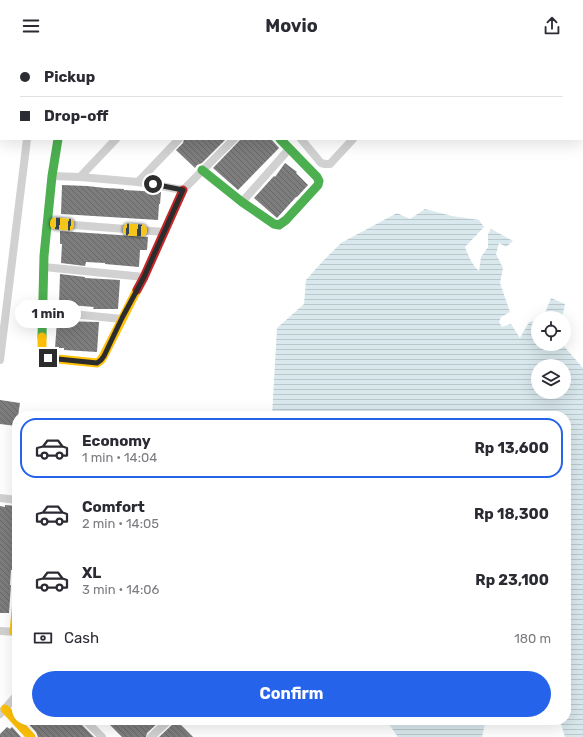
<!DOCTYPE html>
<html lang="en">
<head>
<meta charset="utf-8">
<style>
	:root { --surface:#fff; --page:#f7f7f7; --text:#2b2b33; --muted:#7c7c81; --line:#e1e1e2; --accent:#2563eb }
	body { margin:0; font-family:Rubik,sans-serif; background:var(--page); color:var(--text); height:100vh; display:flex; flex-direction:column; font-size:15px; white-space:nowrap }
	* { box-sizing:border-box; margin:0 }
	p { font-size:13px; color:var(--muted) }
	.icon { flex:none; width:22px; height:22px; fill:none; stroke:currentColor; stroke-width:2; stroke-linecap:round; stroke-linejoin:round }
	.map { position:relative; flex:1; overflow:hidden }
	.side { position:absolute; left:12px; top:359px; width:559px; height:314px; display:flex; flex-direction:column; background:var(--surface); border-radius:16px; box-shadow:0 4px 16px #0002 }
	.side>* { flex:none }
	.hud { position:absolute; left:0px; top:0px; width:583px; height:88px; box-shadow:0 4px 16px #0002; display:grid; align-content:center; height:88px; padding:0 20px; background:var(--surface) }
	.controls { position:absolute; left:531px; top:259px; display:grid; gap:8px }
	.controls a { display:grid; place-items:center; width:40px; height:40px; border-radius:50%; background:var(--surface); box-shadow:0 4px 16px #0002; font-size:20px }
	.end { position:absolute; width:18px; height:18px; margin:-9px; border:5px solid #2c2c2c; background:#fff; box-shadow:0 0 0 2px #fff }
	.from { border-radius:50% }
	.bubble { position:absolute; height:28px; border-radius:14px; background:var(--surface); box-shadow:0 4px 16px #0002; font-size:13px; font-weight:700; line-height:28px; text-align:center }
	.car { position:absolute; width:12px; height:24px; margin:-12px -6px; border-radius:5px; box-shadow:0 0 3px 1px #0007; background:linear-gradient(#f5c518 24%,#345 0 40%,#f5c518 0 76%,#345 0 86%,#f5c518 0) }
	.hud b { display:flex; align-items:center; gap:14px; height:38px; font-size:15px }
	.hud b+b { border-top:1px solid var(--line) }
	.hud i { width:10px; height:10px; background:var(--text) }
	ul { padding:7px 0 0; list-style:none }
	li { display:flex; align-items:center; gap:12px; height:60px; margin:0 8px 6px; padding:0 12px; border:2px solid transparent; border-radius:16px }
	li div { flex:1 }
	li b { display:block; font-size:15px }
	li em { font-style:normal; font-weight:700 }
	li.selected { border-color:var(--accent) }
	li>.icon { width:36px; height:36px; stroke-width:1.5 }
	.pay { display:flex; align-items:center; gap:10px; height:44px; padding:0 20px; font-size:15px }
	.pay p { margin-inline-start:auto }
	.action { display:flex; gap:8px; margin-top:auto; padding:8px 20px }
	.action a { flex:1; height:46px; border-radius:24px; background:var(--accent); color:#fff; font-size:16px; font-weight:700; line-height:46px; text-align:center }
	header { display:flex; justify-content:space-between; align-items:center; height:52px; padding:0 20px; background:var(--surface); font-size:18px; font-weight:700 }
	.map>svg:first-child { display:block }
	.water { fill:url(#water-rules); fill-rule:evenodd }
	.building { fill:url(#building-back-hatch) }
	.lines { fill:none; stroke-linecap:round; stroke-linejoin:round }
	.street { stroke:#d1d1d1; stroke-width:8 }
	.fast { stroke:#4caf50; stroke-width:9 }
	.slow { stroke:#ffc107; stroke-width:9 }
	.jam { stroke:#c62828; stroke-width:9 }
	.route { stroke:#2c2c2c; stroke-width:5 }
</style>
</head>
<body>
<header><svg class="icon" aria-label="menu" viewBox="0 0 24 24"><path d="M4 6h16M4 12h16M4 18h16"/></svg>Movio<svg class="icon" aria-label="share" viewBox="0 0 24 24"><path d="M12 15V3M7 8l5-5 5 5M5 13v7h14v-7"/></svg></header>
<div class="map">
<svg width="583" height="685" viewBox="0 0 583 685">
	<defs>
		<pattern id="water-rules" width="6" height="5" patternUnits="userSpaceOnUse"><rect width="6" height="5" fill="#d9e8ed"/><path d="M0 2.5h6" fill="none" stroke="#bac7cb"/></pattern>
		<pattern id="building-back-hatch" width="6" height="6" patternUnits="userSpaceOnUse"><rect width="6" height="6" fill="#7d7d7d"/><path d="M-1 5l2 2M0 0l6 6M5-1l2 2" fill="none" stroke="#676767"/></pattern>
	</defs>
	<rect width="100%" height="100%" fill="#fff"/>
	<g class="water">
		<path d="M425,157L452,164L479,168L484,175L465,195C468,203 472,213 479,219L481,205L488,195V182L491,177L513,189L506,195L499,191L496,202L503,216L500,231L510,260L501,265L499,270L502,275L511,272L520,286L529,270L538,268V292H562L583,316V685H565L561,672L564,668H566V666L571,660L569,649H566V364H272L277,276L304,252L306,228L322,210L341,191L397,161L410,167ZM538,314H564V340H538Z"/>
		<polygon points="551,246 565,252 562,266 543,266"/>
		<polygon points="386,668 488,668 485,672 482,685 398,685"/>
	</g>
	<g class="building">
		<polygon points="184,87 224,87 225,88 202,111 197,113 195,116 176,98 183,91"/>
		<polygon points="241,87 271,87 279,96 238,138 213,116"/>
		<polygon points="285,111 297,120 296,121 308,133 297,145 296,145 277,166 254,146 274,124 275,125"/>
		<polygon points="62,133 87,134 105,136 124,137 124,138 161,140 160,152 159,152 158,168 61,162"/>
		<polygon points="60,179 148,185 147,198 140,198 139,215 105,212 105,211 86,210 85,214 61,211 62,192 60,192"/>
		<polygon points="60,222 85,225 85,226 120,228 118,257 93,257 94,255 59,252"/>
		<polygon points="57,269 99,270 97,300 64,298 64,296 55,296"/>
		<polygon points="0,348 20,351 18,364 17,364 16,374 0,372"/>
		<polygon points="5,453 17,454 17,497 16,507 12,507 13,518 11,518 10,533 11,533 9,561 0,561 0,454 5,455"/>
		<polygon points="25,668 77,668 94,685 38,685 36,680"/>
		<polygon points="105,668 161,668 147,681 146,685 122,685"/>
		<polygon points="174,668 176,668 193,685 159,685 173,672"/>
		<polygon points="7,675 10,677 12,675 21,685 0,685 0,682"/>
	</g>
	<g class="lines">
		<g class="street">
			<polyline points="204,0 205,1"/>
			<polyline points="227,0 228,1"/>
			<polyline points="295,0 296,1"/>
			<polyline points="366,0 367,1"/>
			<polyline points="37,1 37,0"/>
			<polyline points="67,1 67,0"/>
			<polyline points="135,1 136,0"/>
			<polyline points="196,1 197,0"/>
			<polyline points="283,1 285,0"/>
			<polyline points="301,87 321,111 325,112 330,112 353,87"/>
			<polyline points="52,124 80,125 138,130 183,138 234,87"/>
			<polyline points="80,125 116,87"/>
			<polyline points="138,130 179,87"/>
			<polyline points="242,150 289,97"/>
			<polyline points="48,171 164,180"/>
			<polyline points="44,215 144,225"/>
			<polyline points="42,259 122,267"/>
			<polyline points="0,308 27,87"/>
			<polyline points="0,446 17,448"/>
			<polyline points="0,579 17,580"/>
			<polyline points="0,662 17,643"/>
			<polyline points="85,668 102,685"/>
			<polyline points="151,685 169,668"/>
		</g>
		<g class="fast">
			<polyline points="202,118 242,150 274,172 279,173 286,168 318,133 319,129 317,125 280,87"/>
			<polyline points="42,285 44,204 52,124 58,87"/>
		</g>
		<g class="slow">
			<polyline points="42,285 42,299 44,304 48,306 97,311 101,308 104,303 137,238"/>
			<polyline points="14,580 17,548"/>
			<polyline points="5,657 31,685"/>
		</g>
		<polyline class="jam" points="137,238 144,225 183,138"/>
	</g>
	<g class="lines">
		<polyline class="route" points="48,306 97,311 101,308 104,304 122,266 144,225 183,138 153,132"/>
	</g>
</svg>
<div class="controls">
<a><svg class="icon" aria-label="locate" viewBox="0 0 24 24"><circle cx="12" cy="12" r="6"/><path d="M12 2v4M12 18v4M2 12h4M18 12h4"/></svg></a>
<a><svg class="icon" aria-label="layers" viewBox="0 0 24 24"><path d="M12 4l9 5-9 5-9-5zM3 14l9 5 9-5"/></svg></a>
</div>
<i class="end from" style="left:153px;top:132px"></i>
<i class="end" style="left:48px;top:306px"></i>
<div class="bubble" style="left:15px;top:248px;width:66px">1 min</div>
<i class="car" style="left:62px;top:172px;rotate:275deg"></i>
<i class="car" style="left:135px;top:178px;rotate:94deg"></i>
<div class="hud">
<b><i class="from"></i>Pickup</b>
<b><i></i>Drop-off</b>
</div>
<section class="side">
<ul>
<li class="selected"><svg class="icon" aria-label="car" viewBox="0 0 24 24"><path d="M5 17H2v-5l4-1 3-4h7l3 4 3 1v5h-3M9 17h6M6 11h13"/><circle cx="7" cy="17" r="2"/><circle cx="17" cy="17" r="2"/></svg><div><b>Economy</b><p>1 min · 14:04</p></div><em>Rp 13,600</em></li>
<li><svg class="icon" aria-label="car" viewBox="0 0 24 24"><path d="M5 17H2v-5l4-1 3-4h7l3 4 3 1v5h-3M9 17h6M6 11h13"/><circle cx="7" cy="17" r="2"/><circle cx="17" cy="17" r="2"/></svg><div><b>Comfort</b><p>2 min · 14:05</p></div><em>Rp 18,300</em></li>
<li><svg class="icon" aria-label="car" viewBox="0 0 24 24"><path d="M5 17H2v-5l4-1 3-4h7l3 4 3 1v5h-3M9 17h6M6 11h13"/><circle cx="7" cy="17" r="2"/><circle cx="17" cy="17" r="2"/></svg><div><b>XL</b><p>3 min · 14:06</p></div><em>Rp 23,100</em></li>
</ul>
<div class="pay"><svg class="icon" aria-label="cash" viewBox="0 0 24 24"><path d="M3 7h18v10H3z"/><circle cx="12" cy="12" r="2"/></svg>Cash<p>180 m</p></div>
<div class="action"><a>Confirm</a></div>
</section>
</div>
</body>
</html>
